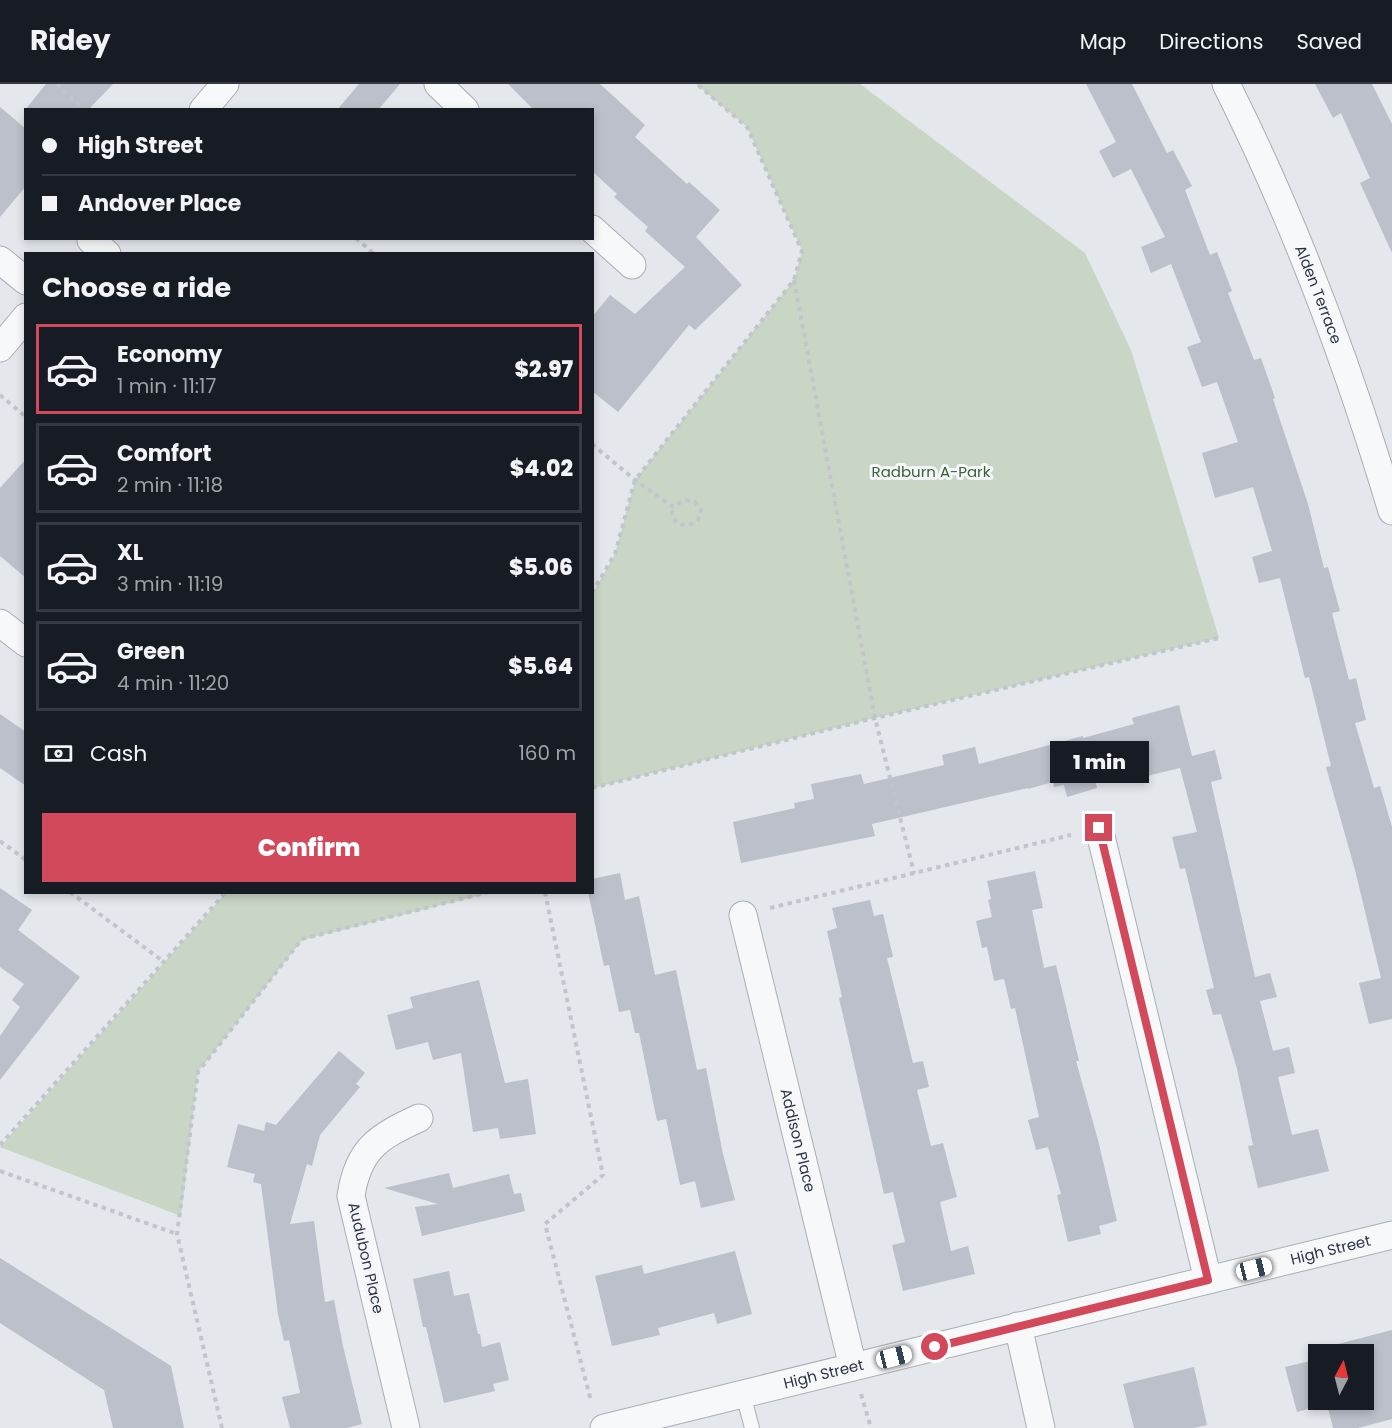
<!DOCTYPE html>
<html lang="en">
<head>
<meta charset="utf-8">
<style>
	:root { --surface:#171b24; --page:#20242c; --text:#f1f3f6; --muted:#9ea1a6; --line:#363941; --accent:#d1495b }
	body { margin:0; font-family:Poppins,sans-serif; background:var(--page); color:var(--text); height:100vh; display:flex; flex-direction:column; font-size:22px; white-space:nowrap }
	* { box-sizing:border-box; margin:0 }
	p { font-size:20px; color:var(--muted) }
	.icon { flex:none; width:33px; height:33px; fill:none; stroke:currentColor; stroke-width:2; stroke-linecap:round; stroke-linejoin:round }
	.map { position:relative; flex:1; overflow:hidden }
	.side { position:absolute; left:24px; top:168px; width:570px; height:642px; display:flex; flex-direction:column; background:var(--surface); border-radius:0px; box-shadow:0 3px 9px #0003 }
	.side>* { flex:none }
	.guide { position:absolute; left:24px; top:24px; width:570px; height:132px; border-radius:0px; box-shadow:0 3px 9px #0003; display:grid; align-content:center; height:132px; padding:0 18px; background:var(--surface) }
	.needle { width:39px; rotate:7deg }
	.tools { position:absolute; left:1308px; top:1260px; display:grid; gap:12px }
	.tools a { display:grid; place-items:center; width:66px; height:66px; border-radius:0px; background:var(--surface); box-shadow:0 3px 9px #0003; font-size:30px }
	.end { position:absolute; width:27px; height:27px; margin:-14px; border:8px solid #d1495b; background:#fff; box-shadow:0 0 0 3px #fff }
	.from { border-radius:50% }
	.bubble { position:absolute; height:42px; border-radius:0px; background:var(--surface); box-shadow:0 3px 9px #0003; font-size:20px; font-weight:800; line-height:42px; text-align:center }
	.car { position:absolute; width:18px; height:36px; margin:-18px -9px; border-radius:8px; box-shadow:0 0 4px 2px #0007; background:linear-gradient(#fff 24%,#345 0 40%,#fff 0 76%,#345 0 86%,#fff 0) }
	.guide b { display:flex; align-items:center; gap:21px; height:57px; font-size:22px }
	.guide b+b { border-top:2px solid var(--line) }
	.guide i { width:15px; height:15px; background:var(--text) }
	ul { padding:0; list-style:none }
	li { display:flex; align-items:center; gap:18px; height:90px; margin:0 12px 9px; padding:0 6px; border:3px solid var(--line); border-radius:0px }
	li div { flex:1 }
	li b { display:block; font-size:22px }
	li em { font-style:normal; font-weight:800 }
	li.active { border-color:var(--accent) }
	li>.icon { width:54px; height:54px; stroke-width:1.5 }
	h2 { padding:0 18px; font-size:27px; line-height:72px }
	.pay { display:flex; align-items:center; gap:15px; height:66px; padding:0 18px; font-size:22px }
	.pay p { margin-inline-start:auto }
	.button { display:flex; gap:12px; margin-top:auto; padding:12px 18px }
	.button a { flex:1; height:69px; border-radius:0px; background:var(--accent); color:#fff; font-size:24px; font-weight:800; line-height:69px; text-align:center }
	header { display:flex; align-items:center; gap:36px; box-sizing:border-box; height:84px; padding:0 30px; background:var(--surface); border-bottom:2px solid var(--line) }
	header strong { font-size:28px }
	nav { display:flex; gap:33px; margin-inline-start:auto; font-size:21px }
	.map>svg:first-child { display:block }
	.green { fill:#c9d6c5 }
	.building { fill:#bbc0ca; fill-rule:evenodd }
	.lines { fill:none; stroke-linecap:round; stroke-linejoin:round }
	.lane-casing { stroke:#a9aeb7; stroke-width:16 }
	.street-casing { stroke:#a9aeb7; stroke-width:29 }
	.path { stroke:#c2c5cb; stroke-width:4; stroke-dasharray:4.5 4.5; stroke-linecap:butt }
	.lane { stroke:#f7f8fa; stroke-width:14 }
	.street { stroke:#f7f8fa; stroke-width:27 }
	.route { stroke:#d1495b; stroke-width:8 }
	.labels { text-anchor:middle; stroke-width:6; stroke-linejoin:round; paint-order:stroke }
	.street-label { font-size:15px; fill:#2b3445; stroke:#f4f6f9 }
	.park-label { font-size:15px; fill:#3f6138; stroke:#f4f6f9 }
</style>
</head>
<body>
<header>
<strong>Ridey</strong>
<nav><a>Map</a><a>Directions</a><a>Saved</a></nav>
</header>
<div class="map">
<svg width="1392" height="1344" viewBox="0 0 1392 1344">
	<rect width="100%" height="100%" fill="#e4e7ec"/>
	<g class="green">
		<polygon points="696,0 860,0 1085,169 1131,266 1219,554 875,634 593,704 593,509 615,470 635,396 794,196 802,167 747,43"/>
		<polygon points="226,809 489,809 302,856 198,988 181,1132 0,1063"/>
	</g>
	<g class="building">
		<polygon points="46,0 113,0 88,26 25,26"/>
		<polygon points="359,0 400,0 378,26 337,26"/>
		<polygon points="508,0 600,0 645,41 635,53 687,100 689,98 720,126 696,153 742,201 695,246 689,241 618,328 592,307 592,233 610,211 635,230 685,183 645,147 648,143 614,113 617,110 592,87 592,26 534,26"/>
		<polygon points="1086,0 1132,0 1167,69 1173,66 1192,102 1185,106 1210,171 1217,168 1232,207 1228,209 1254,276 1261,274 1275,314 1273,315 1308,420 1324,484 1328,483 1340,527 1332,529 1349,596 1356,594 1366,636 1355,639 1374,704 1380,702 1392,743 1392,935 1369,940 1359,899 1381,894 1355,786 1326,683 1331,682 1309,593 1305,594 1280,494 1259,499 1252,473 1272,467 1253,403 1215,414 1202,369 1238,358 1217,298 1202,303 1187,263 1201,258 1171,180 1151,189 1141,163 1165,153 1131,85 1113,94 1099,67 1116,58"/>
		<polygon points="1315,0 1372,0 1392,40 1392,169 1360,99 1370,94 1341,29 1333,34"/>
		<polygon points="0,23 26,45 26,102 0,133"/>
		<polygon points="26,375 26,494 0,472 0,404"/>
		<polygon points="1179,621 1192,672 1215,666 1222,695 1211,698 1255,893 1270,889 1277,913 1260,917 1273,967 1289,963 1295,989 1278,993 1292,1051 1318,1045 1329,1087 1258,1104 1248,1062 1253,1061 1237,985 1221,930 1213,931 1206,906 1214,904 1185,784 1180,785 1172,753 1197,748 1180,684 1147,692 1144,681 1095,694 1097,704 1067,713 1064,701 1054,703 1053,698 1028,705 1028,704 872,740 875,752 741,779 733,738 795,724 794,719 814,715 811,700 861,690 864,700 944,681 942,671 975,663 979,680 1083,652 1083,654 1134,640 1132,634"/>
		<polygon points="0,630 26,648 26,702 0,684"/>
		<polygon points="1035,787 1043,824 1032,826 1044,884 1056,881 1079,977 1076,977 1098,1056 1117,1137 1099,1142 1101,1150 1068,1158 1057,1111 1061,1110 1048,1063 1036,1066 1028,1036 1039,1033 1015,924 1011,925 1004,895 994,897 987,863 982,864 976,837 992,833 988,816 991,815 987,797"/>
		<polygon points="620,789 625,816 639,812 655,891 676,886 697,986 706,984 723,1070 735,1116 701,1124 695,1097 680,1101 666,1035 657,1037 639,949 635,949 630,926 619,928 609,881 604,882 588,808 592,808 592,795"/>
		<polygon points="0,804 32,826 18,846 80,893 0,996 0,952 20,923 12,916 24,900 0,883"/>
		<polygon points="870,816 874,832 883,830 893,873 887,874 913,979 923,977 929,1003 917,1006 931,1062 943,1059 957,1113 940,1118 951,1167 968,1162 975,1190 903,1207 892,1161 905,1158 893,1108 884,1110 839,914 842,913 827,847 837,844 832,824"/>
		<polygon points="479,896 505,999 528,995 536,1050 500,1055 498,1044 473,1048 461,969 433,976 428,958 396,966 387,931 413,924 410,913"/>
		<polygon points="339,967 365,989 356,1000 360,1003 320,1051 312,1082 307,1080 290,1140 314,1137 325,1218 334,1216 343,1262 362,1340 347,1344 290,1344 282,1313 300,1309 289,1256 284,1257 278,1230 261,1100 253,1098 255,1090 227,1083 238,1040 264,1047 266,1038 276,1041"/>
		<polygon points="449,1089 453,1104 509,1090 514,1110 521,1109 525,1127 422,1152 415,1123 438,1120 384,1104"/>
		<polygon points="735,1167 752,1230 717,1240 714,1229 658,1244 660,1251 612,1262 595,1192 642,1181 644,1190"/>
		<polygon points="0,1174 171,1282 184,1344 113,1344 104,1306 0,1239"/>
		<polygon points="449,1187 454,1212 469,1209 478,1250 480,1250 482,1263 500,1258 509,1296 493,1300 495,1307 444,1319 426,1243 423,1243 413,1195"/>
		<path d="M1392,1246V1335L1358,1344H1333L1327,1320L1297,1328L1285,1283L1314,1276L1311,1267ZM1318,1270H1364V1316H1318Z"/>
		<polygon points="1194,1283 1207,1341 1194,1344 1134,1344 1123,1300"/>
	</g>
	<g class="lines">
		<g class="lane-casing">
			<polyline id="lane" points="743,1310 752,1344"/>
		</g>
		<g class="street-casing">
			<g id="street">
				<polyline points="438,0 465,26"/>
				<path id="s1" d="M1226,0C1295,137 1348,280 1392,427"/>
				<polyline points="203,26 225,0"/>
				<polyline points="592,145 632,181"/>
				<polyline points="91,156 107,170"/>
				<polyline points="0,176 26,197"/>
				<polyline points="0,264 26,233"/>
				<polyline points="0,539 26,559"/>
				<polyline points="1099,744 1208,1196"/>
				<path id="s2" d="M743,831L853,1283"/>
				<polyline points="1018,1242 1041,1344"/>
				<path d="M406,1344L351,1112C358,1065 378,1053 419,1034"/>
				<path id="s3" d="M604,1344L1392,1151"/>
			</g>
		</g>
		<g class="path">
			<polyline points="57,0 84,26"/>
			<polyline points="356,154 374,170"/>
			<polyline points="794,196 875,634 914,789"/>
			<polyline points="0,311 26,333"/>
			<path d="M592,360L635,396L673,423L685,416L695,418L701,426C700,441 690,442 677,440L672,430L673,423"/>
			<polyline points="592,509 615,470 635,396 794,196 802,167 747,43 697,0"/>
			<polyline points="592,704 875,634 1219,554"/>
			<polyline points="0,757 26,776"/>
			<polyline points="70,808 164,878"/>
			<polyline points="545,808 603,1091 545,1140 591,1317"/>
			<polyline points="770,824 1071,751"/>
			<polyline points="0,1061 226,808"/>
			<polyline points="0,1087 177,1150"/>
			<polyline points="861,1310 871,1344"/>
			<polyline points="222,1344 177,1150 198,988 302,855 489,808"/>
		</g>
		<use href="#lane" class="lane"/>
		<use href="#street" class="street"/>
	</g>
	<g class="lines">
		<polyline class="route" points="935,1263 1208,1196 1099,744"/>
	</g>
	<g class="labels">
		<g class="street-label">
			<text dy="5" stroke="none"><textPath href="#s1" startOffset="230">Alden Terrace</textPath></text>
			<text dy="5" stroke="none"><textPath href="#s2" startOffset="232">Addison Place</textPath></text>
			<text dy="5" stroke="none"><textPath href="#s3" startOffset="748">High Street</textPath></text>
			<text transform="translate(366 1174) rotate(77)" y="5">Audubon Place</text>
			<text dy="5" stroke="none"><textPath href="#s3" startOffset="226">High Street</textPath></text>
		</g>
		<g class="park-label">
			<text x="931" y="393">Radburn A-Park</text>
		</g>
	</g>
</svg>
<div class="tools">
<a><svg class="needle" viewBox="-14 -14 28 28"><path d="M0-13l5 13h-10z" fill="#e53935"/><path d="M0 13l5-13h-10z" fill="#9ea1a6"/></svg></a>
</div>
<i class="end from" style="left:935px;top:1263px"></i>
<i class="end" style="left:1099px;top:744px"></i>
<div class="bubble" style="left:1050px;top:657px;width:99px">1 min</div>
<i class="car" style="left:1254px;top:1185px;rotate:76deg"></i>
<i class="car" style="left:894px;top:1273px;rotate:76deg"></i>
<div class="guide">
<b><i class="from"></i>High Street</b>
<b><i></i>Andover Place</b>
</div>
<section class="side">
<h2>Choose a ride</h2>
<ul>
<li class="active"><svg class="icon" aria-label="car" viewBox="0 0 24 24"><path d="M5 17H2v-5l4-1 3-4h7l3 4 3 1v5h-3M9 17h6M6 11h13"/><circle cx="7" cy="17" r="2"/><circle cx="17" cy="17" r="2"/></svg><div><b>Economy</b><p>1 min · 11:17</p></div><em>$2.97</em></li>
<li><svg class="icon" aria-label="car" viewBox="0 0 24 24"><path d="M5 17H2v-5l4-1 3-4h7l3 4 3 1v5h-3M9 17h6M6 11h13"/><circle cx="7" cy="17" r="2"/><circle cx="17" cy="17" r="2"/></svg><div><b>Comfort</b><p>2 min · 11:18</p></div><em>$4.02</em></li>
<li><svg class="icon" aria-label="car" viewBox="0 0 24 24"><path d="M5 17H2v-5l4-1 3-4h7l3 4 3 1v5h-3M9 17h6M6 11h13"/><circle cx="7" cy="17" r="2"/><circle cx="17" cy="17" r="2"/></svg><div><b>XL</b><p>3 min · 11:19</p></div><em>$5.06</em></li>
<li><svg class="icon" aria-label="car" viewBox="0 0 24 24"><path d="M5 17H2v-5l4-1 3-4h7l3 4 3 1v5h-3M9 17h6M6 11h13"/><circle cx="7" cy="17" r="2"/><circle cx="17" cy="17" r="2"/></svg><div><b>Green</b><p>4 min · 11:20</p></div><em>$5.64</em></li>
</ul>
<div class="pay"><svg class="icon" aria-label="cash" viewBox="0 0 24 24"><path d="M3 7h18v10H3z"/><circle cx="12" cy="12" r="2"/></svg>Cash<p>160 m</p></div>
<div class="button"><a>Confirm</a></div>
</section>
</div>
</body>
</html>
